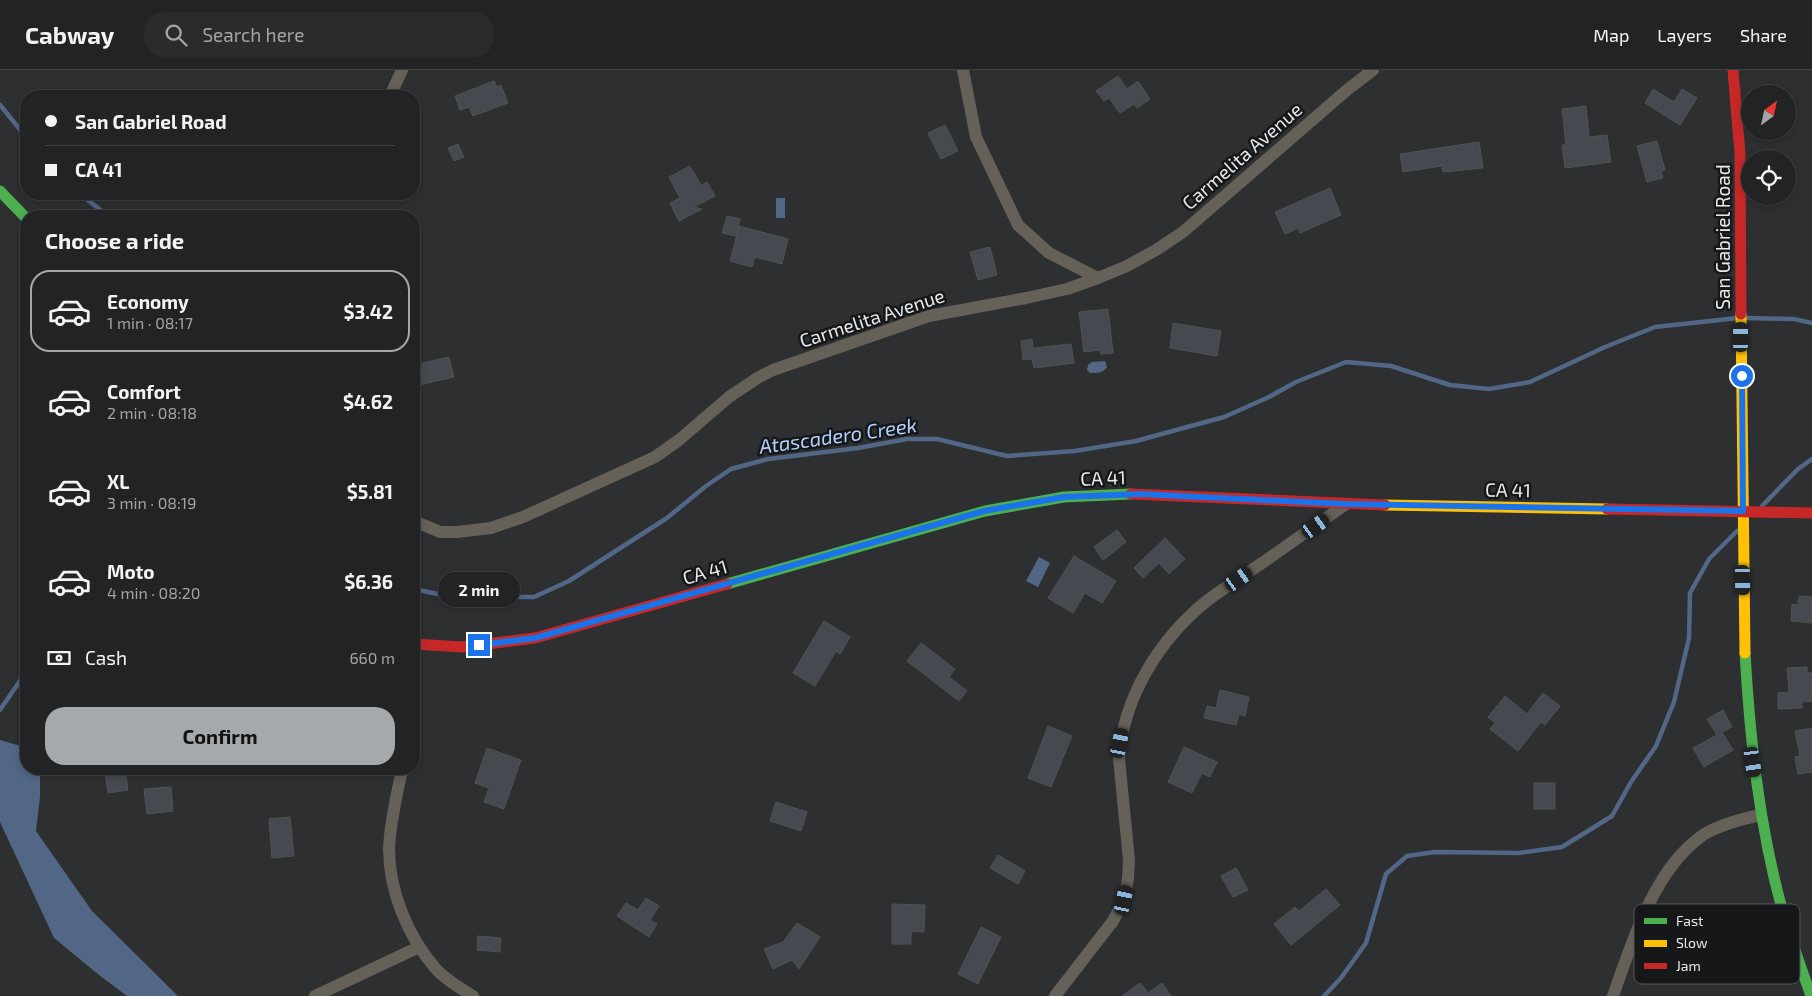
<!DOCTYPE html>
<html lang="en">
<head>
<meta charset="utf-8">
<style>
	:root { --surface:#222325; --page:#2a2b2d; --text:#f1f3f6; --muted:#a2a4a7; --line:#3f4042; --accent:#a6a9ab }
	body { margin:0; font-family:"Exo 2",sans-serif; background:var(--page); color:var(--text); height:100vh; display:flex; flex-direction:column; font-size:19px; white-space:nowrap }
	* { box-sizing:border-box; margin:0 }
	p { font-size:16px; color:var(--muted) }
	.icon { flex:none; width:28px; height:28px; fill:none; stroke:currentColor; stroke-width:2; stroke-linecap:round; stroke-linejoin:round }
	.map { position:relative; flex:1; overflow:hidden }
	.drawer { position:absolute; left:20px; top:140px; width:400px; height:565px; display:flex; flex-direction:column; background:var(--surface); border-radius:20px; box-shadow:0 2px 8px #0003,0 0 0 1px var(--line) }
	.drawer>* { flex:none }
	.banner { position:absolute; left:20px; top:20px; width:400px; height:110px; border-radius:20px; box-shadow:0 2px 8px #0003,0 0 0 1px var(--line); display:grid; align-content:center; height:110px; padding:0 25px; background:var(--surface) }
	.needle { width:32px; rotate:33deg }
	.tools { position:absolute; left:1741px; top:15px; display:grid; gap:10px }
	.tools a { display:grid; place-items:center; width:55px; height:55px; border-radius:50%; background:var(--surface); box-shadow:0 2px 8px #0003,0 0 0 1px var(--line); font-size:25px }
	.end { position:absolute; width:22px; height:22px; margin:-11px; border:6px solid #1a73e8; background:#fff; box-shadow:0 0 0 2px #fff }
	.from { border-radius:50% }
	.bubble { position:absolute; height:35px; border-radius:18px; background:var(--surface); box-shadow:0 2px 8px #0003,0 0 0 1px var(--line); font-size:16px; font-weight:700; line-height:35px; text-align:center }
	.car { position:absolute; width:15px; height:30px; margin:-15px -8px; border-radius:6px; box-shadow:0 0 4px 1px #0007; background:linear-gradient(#222 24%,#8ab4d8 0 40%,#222 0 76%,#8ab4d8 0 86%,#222 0) }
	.banner b { display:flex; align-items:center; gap:18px; height:48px; font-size:19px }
	.banner b+b { border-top:1px solid var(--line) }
	.banner i { width:12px; height:12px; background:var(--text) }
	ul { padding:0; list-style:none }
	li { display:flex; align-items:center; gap:15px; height:82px; margin:0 10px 8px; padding:0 15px; border:2px solid transparent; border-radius:20px }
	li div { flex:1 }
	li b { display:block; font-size:19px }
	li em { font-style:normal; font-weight:700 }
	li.on { border-color:var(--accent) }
	li>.icon { width:45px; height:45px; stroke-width:1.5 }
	h2 { padding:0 25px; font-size:22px; line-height:60px }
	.pay { display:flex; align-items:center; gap:12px; height:55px; padding:0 25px; font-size:19px }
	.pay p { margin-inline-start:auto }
	.primary-button { display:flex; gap:10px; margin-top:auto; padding:10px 25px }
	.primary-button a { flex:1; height:58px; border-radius:20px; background:var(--accent); color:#111; font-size:20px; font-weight:700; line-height:58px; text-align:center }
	header { display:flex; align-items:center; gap:30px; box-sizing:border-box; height:70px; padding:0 25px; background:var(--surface); border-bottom:1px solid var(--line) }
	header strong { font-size:24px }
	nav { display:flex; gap:28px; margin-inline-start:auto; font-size:18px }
	.search { width:350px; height:45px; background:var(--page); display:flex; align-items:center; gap:12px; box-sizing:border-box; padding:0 18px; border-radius:20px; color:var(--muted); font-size:19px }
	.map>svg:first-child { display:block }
	.water { fill:#526785 }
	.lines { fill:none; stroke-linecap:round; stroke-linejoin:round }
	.stream { stroke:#526785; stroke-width:4.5 }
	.building { fill:#454a50; stroke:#505254 }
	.street { stroke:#656158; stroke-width:12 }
	.fast { stroke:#4caf50; stroke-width:11 }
	.slow { stroke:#ffc107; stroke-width:11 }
	.jam { stroke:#c62828; stroke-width:11 }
	.route { stroke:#1a73e8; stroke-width:6 }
	.labels { text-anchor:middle; stroke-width:5; stroke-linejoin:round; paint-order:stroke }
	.street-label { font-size:19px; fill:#e7eaed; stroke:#151719 }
	.water-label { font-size:20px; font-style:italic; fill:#b2d1fd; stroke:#151719 }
	.key { fill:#151719; stroke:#545659; stroke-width:1 }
	.key-label { font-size:14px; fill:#e7eaed }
</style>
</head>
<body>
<header>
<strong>Cabway</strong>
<div class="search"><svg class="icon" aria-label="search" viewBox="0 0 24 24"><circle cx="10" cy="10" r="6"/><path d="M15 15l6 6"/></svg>Search here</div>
<nav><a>Map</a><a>Layers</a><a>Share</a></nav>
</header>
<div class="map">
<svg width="1812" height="926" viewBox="0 0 1812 926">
	<rect width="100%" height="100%" fill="#2d2f31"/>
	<g class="water">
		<rect x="776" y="128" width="9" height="20"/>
		<path d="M1105,291L1107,297C1103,303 1098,303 1090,303L1087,300L1088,295L1092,292Z"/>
		<polygon points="1039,487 1050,493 1038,517 1026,511"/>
		<polygon points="0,670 24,677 26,678 26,699 40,699 40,727 36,761 92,841 178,926 127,926 99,905 54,868 0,752"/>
	</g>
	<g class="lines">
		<g class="stream">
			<polyline points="0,35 26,67"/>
			<polyline points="80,124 108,146"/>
			<polyline points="1745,248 1794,249 1812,253"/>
			<polyline points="1762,436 1798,399 1812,389"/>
			<polyline points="414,519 471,531 493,527 534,527 569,511 667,448 706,416 731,399 768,389 858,378 907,369 937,369 1007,386 1075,381 1136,371 1224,347 1269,327 1296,312 1346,292 1391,296 1450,315 1489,319 1530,312 1605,277 1655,257 1738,248"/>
			<polyline points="0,640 26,602"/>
			<polyline points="1324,926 1341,908 1366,873 1386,804 1407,786 1435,782 1519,783 1562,777 1612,746 1631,712 1656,676 1674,632 1689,568 1690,523 1709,489 1737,461"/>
		</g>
	</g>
	<g class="building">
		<polygon points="1118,6 1127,19 1138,11 1150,29 1137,38 1134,34 1120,43 1109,28 1104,31 1096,21"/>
		<polygon points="494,11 497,17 501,15 508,33 473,46 469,37 460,40 455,26"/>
		<polygon points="1653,19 1674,32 1682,19 1697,28 1680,55 1645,33"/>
		<polygon points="1586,36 1589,67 1607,65 1611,92 1565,98 1562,75 1566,75 1562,39"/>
		<polygon points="945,55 958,81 941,89 928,63"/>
		<polygon points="1657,71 1665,100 1661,101 1663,108 1647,112 1637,76"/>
		<polygon points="1479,72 1483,98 1443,102 1442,96 1403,102 1400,84"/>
		<polygon points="458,74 464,87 454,91 448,78"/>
		<polygon points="690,96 701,115 707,112 715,126 694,137 702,139 679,151 670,133 680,128 669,107"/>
		<polygon points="1330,118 1341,145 1300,163 1298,158 1285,164 1275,142"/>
		<polygon points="727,146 740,149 736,166 722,163"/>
		<polygon points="739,156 788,169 782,194 755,187 752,197 730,191"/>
		<polygon points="990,177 997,205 978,210 970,182"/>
		<polygon points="1108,239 1113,283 1101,284 1100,280 1084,282 1079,242"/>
		<polygon points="1173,253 1221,261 1217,286 1170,278"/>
		<polygon points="1032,269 1033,278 1071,274 1074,293 1034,298 1032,289 1023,290 1021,271"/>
		<polygon points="449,287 454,307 414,316 414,295"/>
		<polygon points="1117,460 1126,472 1103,490 1094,477"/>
		<polygon points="1165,468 1185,489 1169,504 1159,493 1143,508 1134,498"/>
		<polygon points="1074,486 1116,511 1102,533 1085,523 1073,543 1048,528"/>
		<polygon points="1799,526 1812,527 1812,553 1791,551 1792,534 1798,535"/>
		<polygon points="824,551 850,567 840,584 836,581 815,616 793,603"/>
		<polygon points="921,573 955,599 949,607 967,621 959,631 907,591"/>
		<polygon points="1807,597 1807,603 1812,603 1812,631 1802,632 1802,638 1778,639 1778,623 1789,622 1787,598"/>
		<polygon points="1220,620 1249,627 1245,646 1239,644 1236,655 1204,648 1207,636 1216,638"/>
		<polygon points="1543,623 1560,636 1545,655 1541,652 1518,681 1490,659 1495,653 1488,647 1505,626 1527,644"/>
		<polygon points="1723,640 1732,657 1722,662 1733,680 1704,697 1693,678 1717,665 1707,649"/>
		<polygon points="1048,656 1072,666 1051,717 1028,708"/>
		<polygon points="1812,658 1812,702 1798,704 1795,687 1800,686 1795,661"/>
		<polygon points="1184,677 1217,692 1210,707 1202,703 1192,723 1168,712"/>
		<polygon points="487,678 521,690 504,739 484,732 489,718 475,713"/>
		<polygon points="125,699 128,720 108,723 105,702"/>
		<rect x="1534" y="713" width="21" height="26"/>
		<polygon points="171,717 173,741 147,744 144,719"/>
		<polygon points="776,732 807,742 801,761 770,751"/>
		<polygon points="290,747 294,786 272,788 269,749"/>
		<polygon points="998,785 1025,801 1018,814 990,798"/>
		<polygon points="1236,798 1248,820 1233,827 1221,806"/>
		<polygon points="1326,819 1340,835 1291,875 1274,854 1295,837 1299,841"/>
		<polygon points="646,828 659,836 650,850 657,854 649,867 617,846 626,833 638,840"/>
		<polygon points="892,834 925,835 924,862 911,861 911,874 892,874"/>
		<polygon points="797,853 820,867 799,899 792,890 773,899 764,879 783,872"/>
		<polygon points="981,857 1001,867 978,914 958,904"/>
		<polygon points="478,866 501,868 500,882 477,880"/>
		<polygon points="1140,913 1148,923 1162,913 1171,926 1122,926"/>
	</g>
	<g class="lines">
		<g class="street">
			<polyline points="963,0 976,67 1018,155 1049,183 1098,208"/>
			<polyline points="390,26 402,0"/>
			<polyline points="414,451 440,462 457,462 491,458 523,447 655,387 679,370 729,327 759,307 773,300 929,246 1026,228 1067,219 1098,208 1127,196 1156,180 1183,162 1347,20 1373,0"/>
			<path d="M402,699C397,725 390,752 389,779C389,821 408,867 436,899C446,910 460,918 473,926"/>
			<polyline points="315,926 419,877"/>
			<path d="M1055,926L1113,851L1124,830L1128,809L1129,790L1119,689C1123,627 1160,568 1208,530C1227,516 1246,504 1265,491C1292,472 1319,453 1346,434"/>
			<path d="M1613,926C1632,872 1654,799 1703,765C1721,754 1741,749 1761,745"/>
		</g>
		<g class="fast">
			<polyline points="0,121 26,148"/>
			<polyline points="727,514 985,441 1064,427 1131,424"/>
			<path d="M1745,583C1750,669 1759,755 1782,839C1790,868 1801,897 1811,926"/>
		</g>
		<g class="slow">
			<polyline points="1741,244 1745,583"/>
			<polyline points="1385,435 1607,439"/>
		</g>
		<g class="jam">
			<polyline points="1733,0 1740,84 1741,244"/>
			<polyline points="1131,424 1385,435"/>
			<polyline points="1607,439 1812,443"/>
			<polyline points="414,574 463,577 535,568 727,514"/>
		</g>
	</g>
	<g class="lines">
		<polyline class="route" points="479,575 535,568 984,441 1064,427 1140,424 1346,434 1743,441 1742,306"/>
	</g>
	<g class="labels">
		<g class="street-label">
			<text transform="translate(1242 86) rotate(-41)" y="7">Carmelita Avenue</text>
			<text transform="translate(1723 167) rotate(-90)" y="7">San Gabriel Road</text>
			<text transform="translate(872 248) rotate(-18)" y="7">Carmelita Avenue</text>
			<text transform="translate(1103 408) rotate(-2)" y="7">CA 41</text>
			<text transform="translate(1508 420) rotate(1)" y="7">CA 41</text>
			<text transform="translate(705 502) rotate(-16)" y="7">CA 41</text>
		</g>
		<g class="water-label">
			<text transform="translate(838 366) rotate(-8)" y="7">Atascadero Creek</text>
		</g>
	</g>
	<rect x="1634" y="834" width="166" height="80" rx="8" class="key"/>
	<rect x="1644" y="848" width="23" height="6" fill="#4caf50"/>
	<rect x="1644" y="870" width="23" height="7" fill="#ffc107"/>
	<rect x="1644" y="893" width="23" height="6" fill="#c62828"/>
	<g class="key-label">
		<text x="1676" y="856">Fast</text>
		<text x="1676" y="878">Slow</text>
		<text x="1676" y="901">Jam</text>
	</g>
</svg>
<div class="tools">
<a><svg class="needle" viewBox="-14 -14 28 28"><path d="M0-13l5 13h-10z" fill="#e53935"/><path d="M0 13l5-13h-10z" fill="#a2a4a7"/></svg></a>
<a><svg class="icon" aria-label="locate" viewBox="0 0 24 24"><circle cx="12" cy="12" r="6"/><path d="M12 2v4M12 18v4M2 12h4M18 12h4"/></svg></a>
</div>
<i class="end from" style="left:1742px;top:306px"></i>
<i class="end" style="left:479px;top:575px"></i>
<div class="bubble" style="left:438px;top:502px;width:82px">2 min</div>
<i class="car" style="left:1741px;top:267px;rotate:0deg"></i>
<i class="car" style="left:1316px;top:456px;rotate:55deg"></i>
<i class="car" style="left:1239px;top:509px;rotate:55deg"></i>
<i class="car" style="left:1743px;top:510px;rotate:179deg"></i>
<i class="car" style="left:1120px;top:673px;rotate:11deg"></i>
<i class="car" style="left:1753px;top:692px;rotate:172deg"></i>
<i class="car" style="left:1124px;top:830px;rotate:12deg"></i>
<div class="banner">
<b><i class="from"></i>San Gabriel Road</b>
<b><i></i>CA 41</b>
</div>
<section class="drawer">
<h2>Choose a ride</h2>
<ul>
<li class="on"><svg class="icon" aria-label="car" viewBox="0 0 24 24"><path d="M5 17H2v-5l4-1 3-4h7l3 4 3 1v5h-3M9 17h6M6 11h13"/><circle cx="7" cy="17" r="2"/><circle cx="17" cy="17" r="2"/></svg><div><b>Economy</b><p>1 min · 08:17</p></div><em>$3.42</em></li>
<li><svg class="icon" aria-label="car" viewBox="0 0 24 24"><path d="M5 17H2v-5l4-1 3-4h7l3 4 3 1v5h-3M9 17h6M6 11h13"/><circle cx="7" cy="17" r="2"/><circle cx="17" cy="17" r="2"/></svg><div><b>Comfort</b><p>2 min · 08:18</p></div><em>$4.62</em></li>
<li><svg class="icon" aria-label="car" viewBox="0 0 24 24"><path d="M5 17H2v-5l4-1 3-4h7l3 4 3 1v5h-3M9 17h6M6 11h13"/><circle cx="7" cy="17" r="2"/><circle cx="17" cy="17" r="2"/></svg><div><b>XL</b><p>3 min · 08:19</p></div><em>$5.81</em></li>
<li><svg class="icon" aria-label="car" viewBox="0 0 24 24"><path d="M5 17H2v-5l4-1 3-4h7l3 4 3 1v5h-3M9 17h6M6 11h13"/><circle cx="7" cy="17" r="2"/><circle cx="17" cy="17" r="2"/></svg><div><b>Moto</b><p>4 min · 08:20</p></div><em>$6.36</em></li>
</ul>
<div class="pay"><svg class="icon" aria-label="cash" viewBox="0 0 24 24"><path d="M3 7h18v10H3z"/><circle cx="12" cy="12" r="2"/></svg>Cash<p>660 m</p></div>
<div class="primary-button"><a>Confirm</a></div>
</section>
</div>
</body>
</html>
